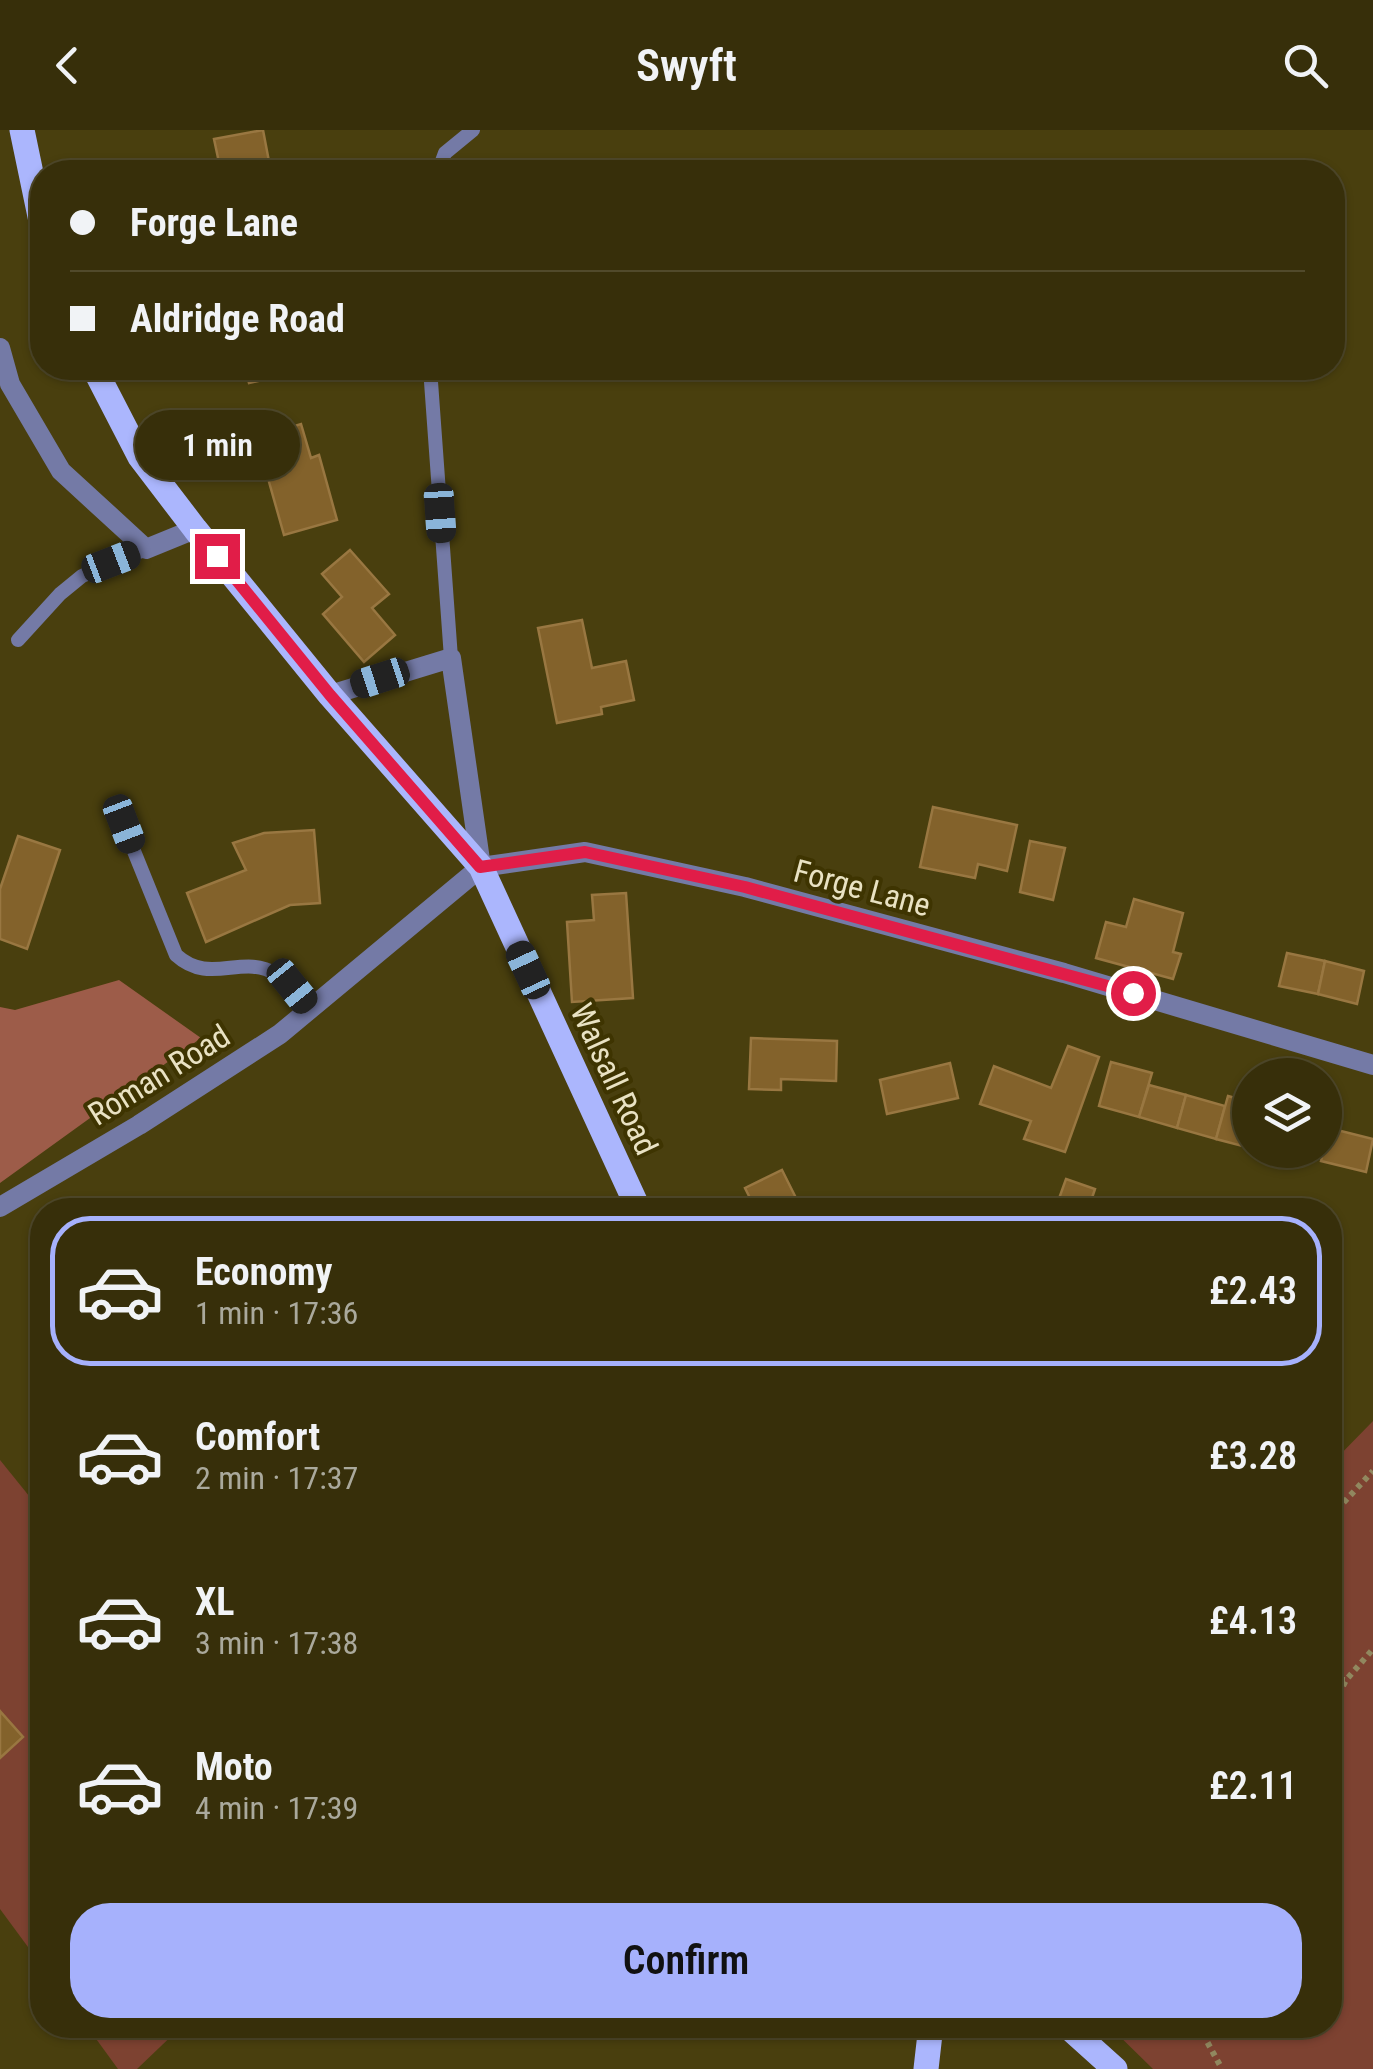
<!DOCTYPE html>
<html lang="en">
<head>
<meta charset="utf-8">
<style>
	:root { --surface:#372f0a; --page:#423b18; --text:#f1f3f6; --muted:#aaa99c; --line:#514a2b; --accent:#a6b1fc }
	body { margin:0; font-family:"Roboto Condensed",sans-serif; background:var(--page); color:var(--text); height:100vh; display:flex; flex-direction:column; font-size:38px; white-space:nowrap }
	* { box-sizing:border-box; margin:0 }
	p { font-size:32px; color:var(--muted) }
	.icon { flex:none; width:55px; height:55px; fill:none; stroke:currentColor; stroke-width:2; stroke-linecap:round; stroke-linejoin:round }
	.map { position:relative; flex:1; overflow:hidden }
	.drawer { position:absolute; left:30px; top:1068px; width:1312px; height:840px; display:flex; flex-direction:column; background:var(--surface); border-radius:40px; box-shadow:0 2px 8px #0004,0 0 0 2px var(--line) }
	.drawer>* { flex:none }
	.banner { position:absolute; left:30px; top:30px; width:1315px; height:220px; border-radius:40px; box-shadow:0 2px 8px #0004,0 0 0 2px var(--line); display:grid; align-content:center; height:220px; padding:0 40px; background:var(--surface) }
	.tools { position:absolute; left:1232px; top:928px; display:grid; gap:20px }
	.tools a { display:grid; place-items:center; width:110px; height:110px; border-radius:50%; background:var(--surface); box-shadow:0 2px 8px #0004,0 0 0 2px var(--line); font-size:50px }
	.end { position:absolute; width:45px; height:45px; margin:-22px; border:12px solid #e11d48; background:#fff; box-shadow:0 0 0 5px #fff }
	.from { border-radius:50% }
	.bubble { position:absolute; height:70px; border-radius:35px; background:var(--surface); box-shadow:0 2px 8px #0004,0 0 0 2px var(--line); font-size:32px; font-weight:600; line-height:70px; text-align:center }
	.car { position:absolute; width:30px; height:60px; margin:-30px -15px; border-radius:12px; box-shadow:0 0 8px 2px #0007; background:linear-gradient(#222 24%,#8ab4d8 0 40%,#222 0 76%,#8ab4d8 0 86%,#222 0) }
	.banner b { display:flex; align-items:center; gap:35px; height:95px; font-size:38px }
	.banner b+b { border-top:2px solid var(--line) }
	.banner i { width:25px; height:25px; background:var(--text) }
	ul { padding:18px 0 0; list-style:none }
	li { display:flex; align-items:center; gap:30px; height:150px; margin:0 20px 15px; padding:0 20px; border:5px solid transparent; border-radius:40px }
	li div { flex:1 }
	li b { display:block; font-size:38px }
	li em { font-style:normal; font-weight:600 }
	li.active { border-color:var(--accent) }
	li>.icon { width:90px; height:90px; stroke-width:1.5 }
	.cta { display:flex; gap:20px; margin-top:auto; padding:20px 40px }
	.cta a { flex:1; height:115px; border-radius:40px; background:var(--accent); color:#111; font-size:40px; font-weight:600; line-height:115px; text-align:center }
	header { display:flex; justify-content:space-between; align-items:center; height:130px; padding:0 40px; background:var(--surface); font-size:45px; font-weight:600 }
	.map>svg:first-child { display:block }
	.green { fill:#7d4231 }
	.forest { fill:#9d5c49 }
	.building { fill:#83622b; stroke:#997741; stroke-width:2.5 }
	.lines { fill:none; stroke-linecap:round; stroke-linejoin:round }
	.path { stroke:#91885f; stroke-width:6; stroke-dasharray:5 5; stroke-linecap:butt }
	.service { stroke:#747aa6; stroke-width:14 }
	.minor { stroke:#747aa6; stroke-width:20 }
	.primary { stroke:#abb6fd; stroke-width:25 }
	.route { stroke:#e11d48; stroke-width:12 }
	.labels { text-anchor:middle; stroke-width:8; stroke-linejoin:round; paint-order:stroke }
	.street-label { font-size:32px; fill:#e9e2c3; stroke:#3e3401 }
</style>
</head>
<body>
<header><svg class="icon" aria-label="back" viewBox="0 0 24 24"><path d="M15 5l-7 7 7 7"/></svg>Swyft<svg class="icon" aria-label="search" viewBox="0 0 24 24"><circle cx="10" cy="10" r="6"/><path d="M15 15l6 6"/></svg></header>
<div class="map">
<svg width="1373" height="1939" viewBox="0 0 1373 1939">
	<rect width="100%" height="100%" fill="#493f0e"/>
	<g class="green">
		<polygon points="1373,1291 1373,1939 1153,1939 1108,1895 1330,1895 1330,1335"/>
		<polygon points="0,1330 42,1382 42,1836 0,1779"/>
		<polygon points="86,1895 183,1895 137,1939 118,1939"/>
	</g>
	<polygon class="forest" points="119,850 201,908 0,1053 0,877 15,880"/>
	<g class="building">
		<polygon points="263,0 271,42 221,42 214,9"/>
		<polygon points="245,238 297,238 298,242 249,253"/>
		<polygon points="301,294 311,328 319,325 337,390 284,405 260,320 275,316 271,303"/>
		<polygon points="350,420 389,464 372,478 395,505 364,532 323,484 342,467 322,444"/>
		<polygon points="582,490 592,538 626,531 634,570 601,577 602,584 557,593 538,498"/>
		<polygon points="933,677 1017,695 1007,741 978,734 975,748 920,737"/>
		<polygon points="314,700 320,773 290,775 206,812 187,763 246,740 233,713 264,703"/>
		<polygon points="18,706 60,720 27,819 0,809 0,759"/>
		<polygon points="1030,711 1065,718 1053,770 1020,762"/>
		<polygon points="626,763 633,868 572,872 567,792 594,790 592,765"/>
		<polygon points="1134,769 1183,783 1173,822 1181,824 1173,849 1096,828 1106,792 1126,797"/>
		<polygon points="1287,823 1325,831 1318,864 1279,856"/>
		<polygon points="1325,831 1364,841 1357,874 1318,864"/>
		<polygon points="751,908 837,911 836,951 781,949 781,960 749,959"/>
		<polygon points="1068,916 1099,927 1065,1022 1024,1009 1031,991 980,974 994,936 1051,958"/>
		<polygon points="1111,932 1152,943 1139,987 1099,976"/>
		<polygon points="950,933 958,968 887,984 880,950"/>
		<polygon points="1149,955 1186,965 1177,998 1139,987"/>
		<polygon points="1186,965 1225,976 1216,1009 1177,998"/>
		<polygon points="1228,966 1250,972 1250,1018 1216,1009"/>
		<polygon points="1329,998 1373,1009 1366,1042 1321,1031"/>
		<polygon points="782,1040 802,1080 756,1080 745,1058"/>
		<polygon points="1066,1049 1095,1059 1088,1080 1056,1077"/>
		<polygon points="0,1581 23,1607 0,1628"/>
	</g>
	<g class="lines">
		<g class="path">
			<polyline points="1330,1387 1373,1341"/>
			<polyline points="1330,1549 1346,1550"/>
			<polyline points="1330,1583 1346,1550 1373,1519"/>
			<polyline points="1198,1895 1222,1939"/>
		</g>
		<g class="service">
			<polyline points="438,42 445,23 473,0"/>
			<polyline points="430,238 451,528"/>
			<polyline points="18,510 60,464 82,446 146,419"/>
			<path d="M123,694L176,825C210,856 242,823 276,844C290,853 300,866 310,879"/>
		</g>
		<g class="minor">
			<polyline points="0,218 10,254 61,341 146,419 195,399"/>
			<polyline points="330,565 451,528 481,737"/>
			<polyline points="481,737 585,722 745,757 1064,843 1373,935"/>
			<polyline points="0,1077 139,995 280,904 481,737"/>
		</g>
		<g class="primary">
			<polyline points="22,0 42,96"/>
			<polyline points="94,238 140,327 195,399 330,565 481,737 639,1080"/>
			<polyline points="1066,1895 1115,1939"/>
			<polyline points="926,1939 931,1895"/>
		</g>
	</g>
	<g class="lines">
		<polyline class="route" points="217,426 330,565 480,737 585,722 745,757 1133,863"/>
	</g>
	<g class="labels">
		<g class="street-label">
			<text transform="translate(862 758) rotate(15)" y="11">Forge Lane</text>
			<text transform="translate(159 945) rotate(-32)" y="11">Roman Road</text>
			<text transform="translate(614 949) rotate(65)" y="11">Walsall Road</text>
		</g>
	</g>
</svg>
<div class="tools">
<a><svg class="icon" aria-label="layers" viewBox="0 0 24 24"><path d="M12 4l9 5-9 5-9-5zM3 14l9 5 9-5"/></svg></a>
</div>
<i class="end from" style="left:1133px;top:863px"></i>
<i class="end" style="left:217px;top:426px"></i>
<div class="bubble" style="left:135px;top:280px;width:165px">1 min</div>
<i class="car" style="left:440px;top:383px;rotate:176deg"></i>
<i class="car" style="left:111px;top:432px;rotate:69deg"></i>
<i class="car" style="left:380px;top:548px;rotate:252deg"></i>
<i class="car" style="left:124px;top:694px;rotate:159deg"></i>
<i class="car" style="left:528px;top:840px;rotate:335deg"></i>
<i class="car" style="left:292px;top:856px;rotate:141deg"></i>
<div class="banner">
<b><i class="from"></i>Forge Lane</b>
<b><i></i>Aldridge Road</b>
</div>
<section class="drawer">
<ul>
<li class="active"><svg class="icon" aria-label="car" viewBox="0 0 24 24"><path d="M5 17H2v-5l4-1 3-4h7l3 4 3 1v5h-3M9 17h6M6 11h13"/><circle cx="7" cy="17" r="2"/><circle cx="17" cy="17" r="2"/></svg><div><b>Economy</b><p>1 min · 17:36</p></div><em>£2.43</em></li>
<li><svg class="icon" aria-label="car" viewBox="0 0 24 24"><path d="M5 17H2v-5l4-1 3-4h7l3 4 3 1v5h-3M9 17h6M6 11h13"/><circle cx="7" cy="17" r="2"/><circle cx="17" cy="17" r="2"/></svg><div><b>Comfort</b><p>2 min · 17:37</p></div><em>£3.28</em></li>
<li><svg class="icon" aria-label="car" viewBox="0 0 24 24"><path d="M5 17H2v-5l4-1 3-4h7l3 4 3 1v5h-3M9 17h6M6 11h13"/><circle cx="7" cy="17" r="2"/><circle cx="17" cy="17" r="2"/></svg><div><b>XL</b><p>3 min · 17:38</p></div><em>£4.13</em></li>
<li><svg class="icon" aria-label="car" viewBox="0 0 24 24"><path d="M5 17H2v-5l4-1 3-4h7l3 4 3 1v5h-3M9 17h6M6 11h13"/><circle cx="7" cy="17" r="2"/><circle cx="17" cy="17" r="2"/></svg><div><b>Moto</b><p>4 min · 17:39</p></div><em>£2.11</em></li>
</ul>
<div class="cta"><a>Confirm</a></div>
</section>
</div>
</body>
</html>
